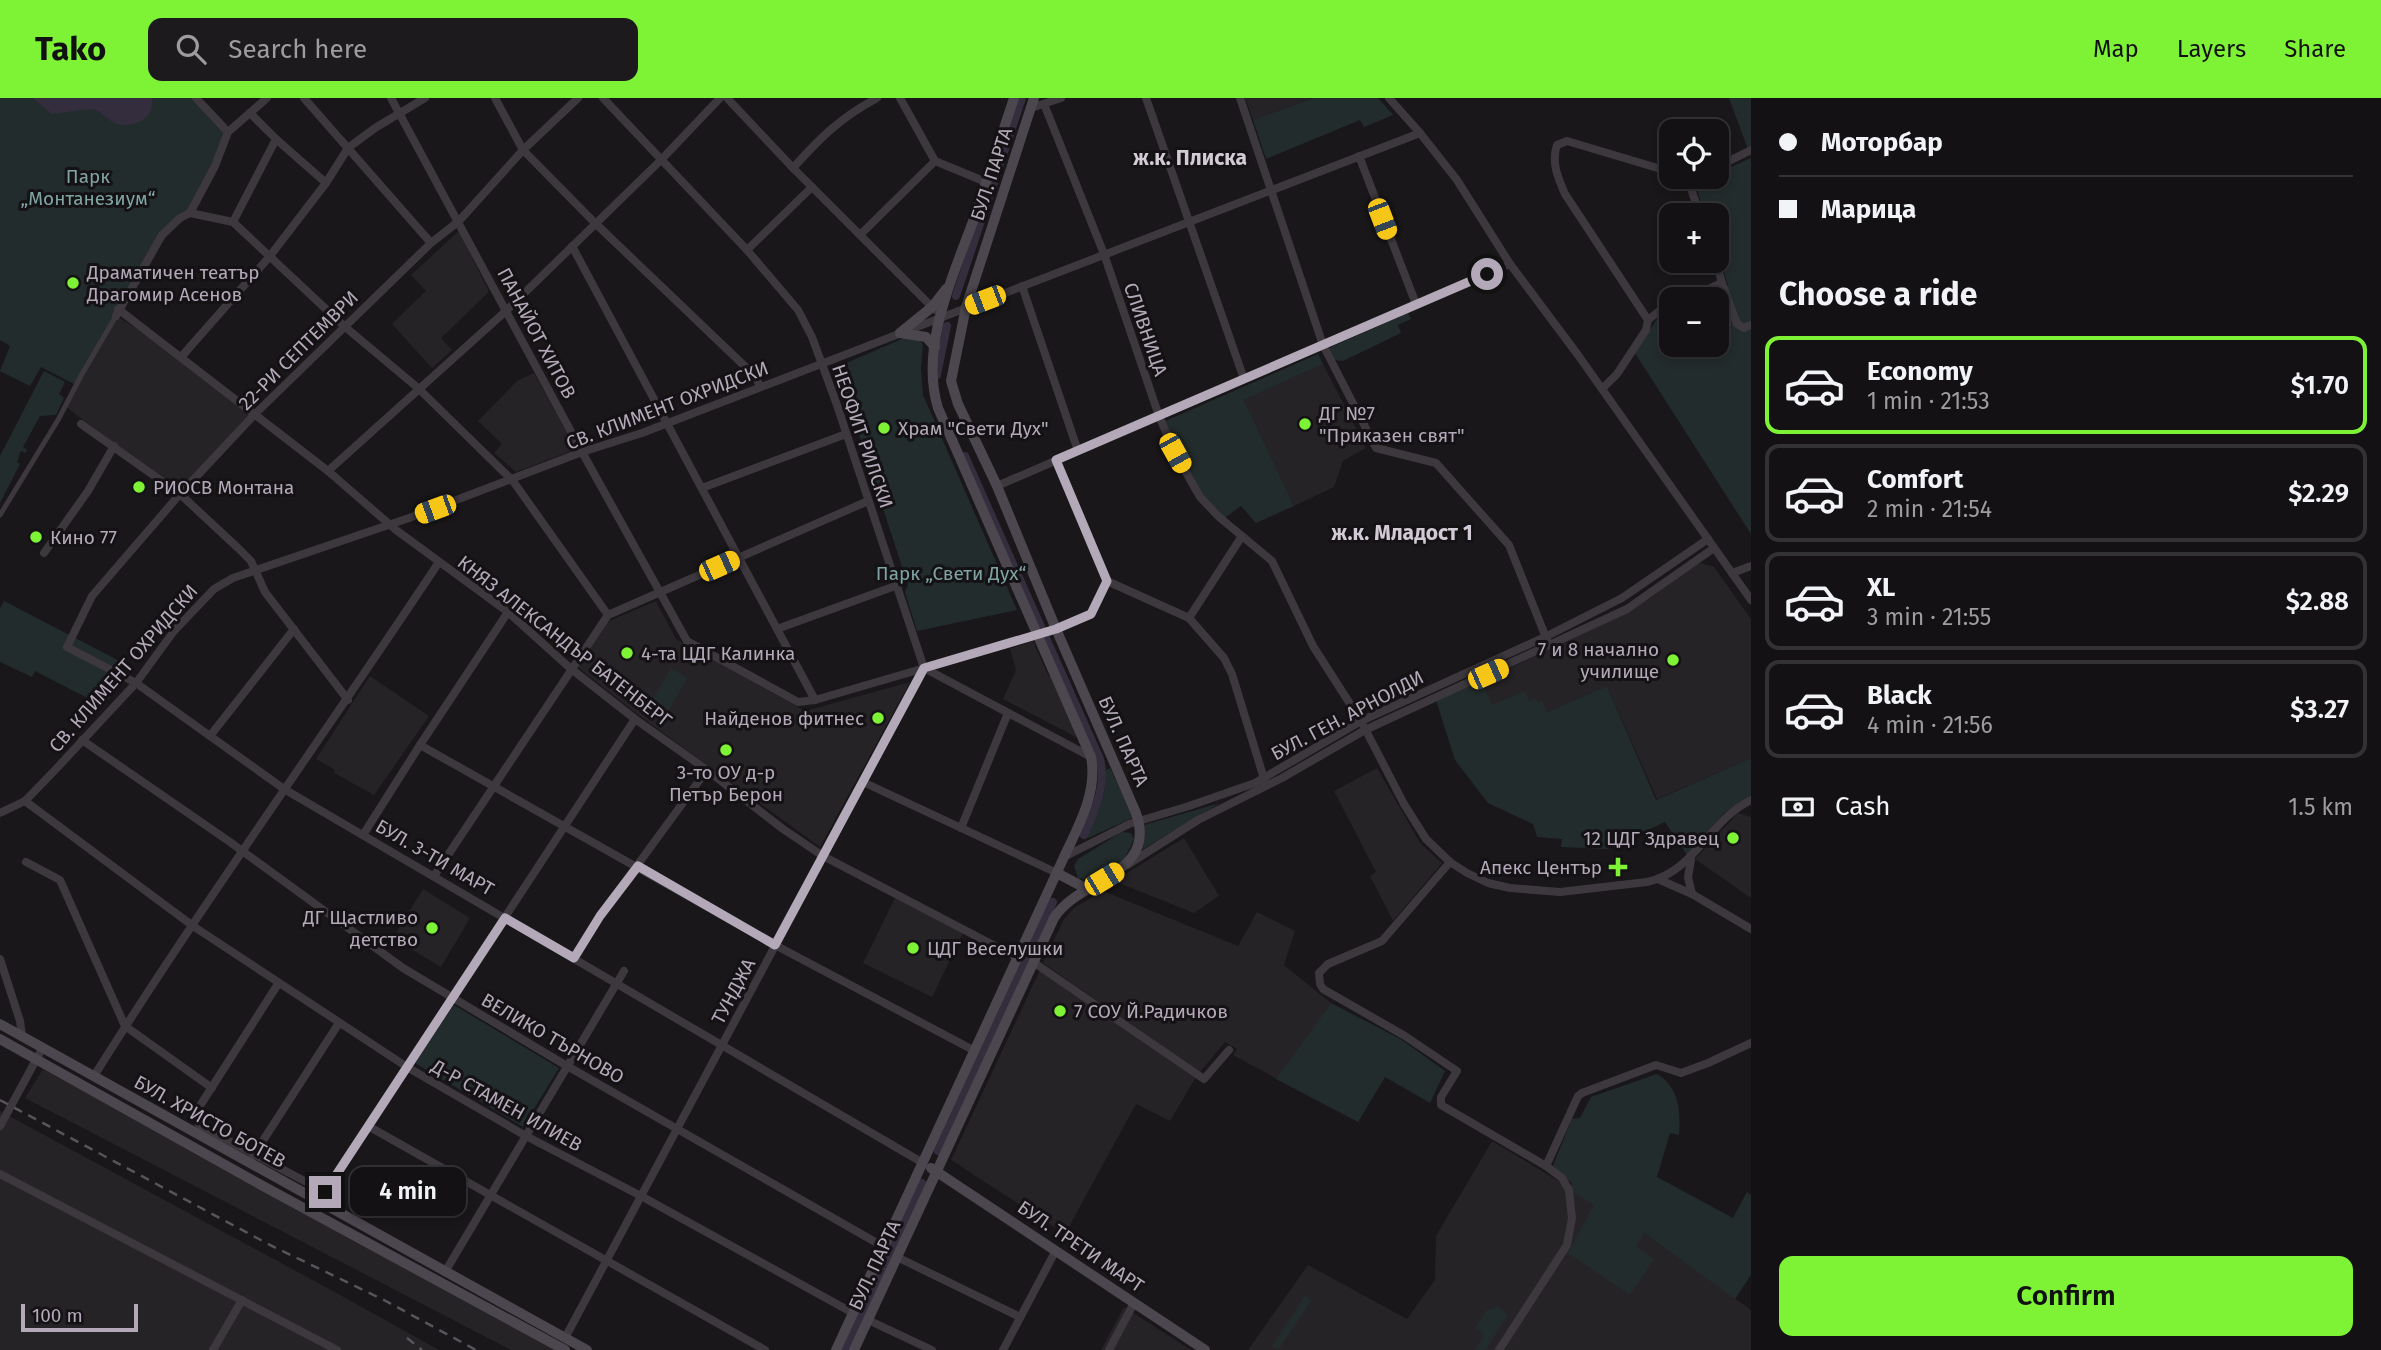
<!DOCTYPE html>
<html lang="en">
<head>
<meta charset="utf-8">
<style>
	:root { --surface:#131113; --page:#1c1a1c; --text:#f1f3f6; --muted:#9d9da0; --line:#323133; --accent:#7ef336 }
	body { margin:0; font-family:"Fira Sans",sans-serif; background:var(--page); color:var(--text); height:100vh; display:flex; flex-direction:column; font-size:26px; white-space:nowrap }
	* { box-sizing:border-box; margin:0 }
	p { font-size:23px; color:var(--muted) }
	.icon { flex:none; width:38px; height:38px; fill:none; stroke:currentColor; stroke-width:2; stroke-linecap:round; stroke-linejoin:round }
	.map { position:relative; flex:1; overflow:hidden }
	.side { display:flex; flex-direction:column; background:var(--surface); width:630px }
	.side>* { flex:none }
	.guide { display:grid; align-content:center; height:154px; padding:0 28px; background:var(--surface) }
	.tools { position:absolute; left:1659px; top:21px; display:grid; gap:14px }
	.tools a { display:grid; place-items:center; width:70px; height:70px; border-radius:14px; background:var(--surface); box-shadow:0 4px 10px #0003,0 0 0 2px var(--line); font-size:35px }
	.scale { position:absolute; left:21px; bottom:18px; width:117px; box-sizing:border-box; padding-left:7px; border:4px solid #b4a9b9; border-top:0; font-size:19px; line-height:24px; white-space:nowrap; color:#b4a9b9; -webkit-text-stroke:5px #141214; paint-order:stroke }
	.end { position:absolute; width:32px; height:32px; margin:-16px; border:9px solid #b4a9b9; background:#111; box-shadow:0 0 0 4px #111 }
	.from { border-radius:50% }
	.bubble { position:absolute; height:49px; border-radius:14px; background:var(--surface); box-shadow:0 4px 10px #0003,0 0 0 2px var(--line); font-size:23px; font-weight:600; line-height:49px; text-align:center }
	.car { position:absolute; width:21px; height:42px; margin:-21px -10px; border-radius:9px; box-shadow:0 0 5px 2px #0007; background:linear-gradient(#f5c518 24%,#345 0 40%,#f5c518 0 76%,#345 0 86%,#f5c518 0) }
	.guide b { display:flex; align-items:center; gap:24px; height:66px; font-size:26px }
	.guide b+b { border-top:2px solid var(--line) }
	.guide i { width:18px; height:18px; background:var(--text) }
	ul { padding:0; list-style:none }
	li { display:flex; align-items:center; gap:21px; height:98px; margin:0 14px 10px; padding:0 14px; border:4px solid var(--line); border-radius:14px }
	li div { flex:1 }
	li b { display:block; font-size:26px }
	li em { font-style:normal; font-weight:600 }
	li.active { border-color:var(--accent) }
	li>.icon { width:63px; height:63px; stroke-width:1.5 }
	h2 { padding:0 28px; font-size:32px; line-height:84px }
	.pay { display:flex; align-items:center; gap:18px; height:77px; padding:0 28px; font-size:26px }
	.pay p { margin-inline-start:auto }
	.button { display:flex; gap:14px; margin-top:auto; padding:14px 28px }
	.button a { flex:1; height:80px; border-radius:14px; background:var(--accent); color:#111; font-size:28px; font-weight:600; line-height:80px; text-align:center }
	header { display:flex; align-items:center; gap:42px; box-sizing:border-box; height:98px; padding:0 35px; background:var(--accent); color:#111 }
	header strong { font-size:33px }
	nav { display:flex; gap:38px; margin-inline-start:auto; font-size:24px }
	.search { width:490px; height:63px; background:var(--page); display:flex; align-items:center; gap:18px; box-sizing:border-box; padding:0 24px; border-radius:14px; color:var(--muted); font-size:26px }
	main { display:flex; flex:1; min-height:0 }
	.map>svg:first-child { display:block }
	.built { fill:#262326 }
	.green { fill:#232c2c }
	.water { fill:#342d3e }
	.lines { fill:none; stroke-linecap:round; stroke-linejoin:round }
	.canal { stroke:#342d3e; stroke-width:8 }
	.pedestrian { stroke:#3d383e; stroke-width:5 }
	.minor { stroke:#3d383e; stroke-width:8 }
	.secondary { stroke:#4c464e; stroke-width:10 }
	.rail { stroke:#59535b; stroke-width:2.5; stroke-dasharray:9 7; stroke-linecap:butt }
	.route { stroke:#b4a9b9; stroke-width:9 }
	.poi-dot { fill:#7ef336; stroke:#141214; stroke-width:2.5 }
	.labels { text-anchor:middle; stroke-width:6; stroke-linejoin:round; paint-order:stroke }
	.street-label { font-size:19px; fill:#b4a9b9; stroke:#141214 }
	.park-label { font-size:19px; fill:#80a4a4; stroke:#141214 }
	.poi-label { font-size:19px; fill:#b4a9b9; stroke:#141214; text-anchor:start }
	.neighbourhood-label { font-size:21px; font-weight:bold; fill:#d2cad5; stroke:#141214 }
</style>
</head>
<body>
<header>
<strong>Tako</strong>
<div class="search"><svg class="icon" aria-label="search" viewBox="0 0 24 24"><circle cx="10" cy="10" r="6"/><path d="M15 15l6 6"/></svg>Search here</div>
<nav><a>Map</a><a>Layers</a><a>Share</a></nav>
</header>
<main>
<div class="map">
<svg width="1751" height="1252" viewBox="0 0 1751 1252">
	<rect width="100%" height="100%" fill="#191719"/>
	<g class="built">
		<polygon points="1245,0 1312,0 1253,22"/>
		<polygon points="459,133 489,194 441,240 452,252 432,270 392,226 426,193 411,177"/>
		<polygon points="116,218 182,258 255,316 180,396 65,308"/>
		<polygon points="1323,266 1366,350 1343,363 1334,389 1294,408 1244,302"/>
		<polygon points="534,275 576,351 516,374 494,355 502,346 478,323 517,283"/>
		<polygon points="1701,465 1714,469 1751,521 1751,660 1657,701 1607,588 1547,614 1538,605 1529,603 1492,608 1481,581 1515,568 1620,518 1653,498 1692,468"/>
		<polygon points="656,503 676,541 805,613 910,584 820,749 633,613 578,569 609,523"/>
		<polygon points="1033,543 1048,577 1058,586 1082,638 1076,639 1003,601 1016,572 1010,551"/>
		<polygon points="370,578 429,618 374,697 334,675 335,672 316,661"/>
		<polygon points="1377,670 1420,745 1442,765 1393,823 1370,778 1376,774 1334,693"/>
		<polygon points="1738,715 1751,719 1751,800 1695,761"/>
		<polygon points="1184,740 1219,798 1194,815 1114,783"/>
		<polygon points="423,791 470,820 441,869 393,840"/>
		<polygon points="1103,793 1238,848 1257,814 1295,833 1284,867 1331,905 1277,981 1233,957 1237,951 1225,944 1200,974 1043,865 1064,821 1074,810"/>
		<polygon points="895,800 963,835 932,899 863,865"/>
		<polygon points="1040,872 1196,979 1170,1023 1136,1006 1065,1136 951,1062"/>
		<polygon points="43,971 557,1252 511,1252 25,1000"/>
		<polygon points="0,1013 333,1193 439,1252 0,1252"/>
		<polygon points="1492,1043 1644,1135 1751,1212 1751,1252 1248,1252 1308,1167 1407,1221 1435,1182 1436,1138"/>
		<polygon points="1124,1209 1191,1252 1101,1252"/>
	</g>
	<g class="green">
		<polygon points="0,0 196,0 228,34 190,115 172,128 76,287 41,269 30,288 0,273 10,248 0,242"/>
		<polygon points="1313,0 1378,0 1393,17 1364,29 1360,22 1266,61 1253,22"/>
		<polygon points="1729,0 1751,0 1751,59"/>
		<polygon points="1751,60 1751,436 1635,255 1657,221 1671,214 1671,247 1717,247 1717,201 1698,201 1728,187 1717,153 1717,117 1705,117 1695,85 1709,79 1717,79 1717,75"/>
		<polygon points="1408,215 1411,221 1398,227 1401,235 1343,263 1335,262 1329,250"/>
		<polygon points="904,240 917,241 923,246 921,270 923,297 1017,512 917,533 905,494 908,487 837,269"/>
		<polygon points="1318,256 1323,266 1244,302 1294,408 1256,425 1241,408 1223,421 1201,400 1163,324"/>
		<polygon points="44,273 65,284 59,296 64,300 56,317 40,318 23,349 27,352 26,355 21,353 17,364 20,366 0,405 0,358"/>
		<polygon points="4,503 133,570 103,608 35,573 32,579 0,564 0,511"/>
		<polygon points="671,570 687,580 666,617 650,607"/>
		<polygon points="1481,581 1492,607 1525,593 1529,603 1535,600 1538,605 1542,603 1547,614 1607,588 1656,702 1751,660 1751,698 1724,715 1687,757 1665,724 1607,751 1561,749 1562,741 1537,739 1533,726 1488,705 1455,662 1436,602"/>
		<polygon points="1110,670 1134,719 1088,740 1085,739 1104,696 1106,672"/>
		<polygon points="1220,705 1143,751 1144,727"/>
		<polygon points="1122,734 1131,735 1134,741 1124,762 1093,783 1078,780 1074,768 1078,761"/>
		<polygon points="1331,905 1402,942 1445,973 1430,1005 1385,979 1358,1024 1276,981"/>
		<polygon points="454,907 559,970 523,1029 415,965"/>
		<path d="M1657,976C1679,989 1681,1013 1679,1037L1670,1035L1657,1079L1733,1120L1747,1094L1751,1097V1177L1735,1201L1644,1135L1636,1148L1654,1161L1630,1197L1568,1155L1594,1107L1570,1092L1572,1085L1552,1070L1572,1021L1580,1020L1591,999Z"/>
		<polygon points="1305,1198 1312,1202 1278,1252 1272,1248"/>
		<polygon points="1498,1208 1508,1217 1485,1252 1475,1252 1484,1237 1475,1230 1486,1213"/>
	</g>
	<path class="water" d="M33,0H152C156,20 132,32 115,25C108,22 103,15 96,12C88,10 62,15 52,16Z"/>
	<g class="lines">
		<g class="canal">
			<polyline points="956,198 1022,0"/>
			<polyline points="937,277 947,228"/>
			<path d="M965,358L1100,661C1107,688 1094,713 1084,737"/>
			<polyline points="938,1053 1053,804"/>
			<polyline points="845,1252 922,1085"/>
		</g>
		<polyline class="pedestrian" points="0,417 58,322 82,276 116,218"/>
		<g class="minor">
			<polyline points="196,0 228,34"/>
			<polyline points="304,0 431,145"/>
			<polyline points="391,0 582,354 687,543 798,604 815,602 1052,533 1091,516 1107,483 1056,362"/>
			<polyline points="495,0 523,52 595,125 756,279 760,289"/>
			<polyline points="578,0 523,52 459,123 431,145 255,316 180,396 92,498 67,549 136,585 284,691 923,1065"/>
			<polyline points="603,0 747,152 798,212 812,239 837,307 924,570 1091,659"/>
			<polyline points="727,0 793,70 935,212"/>
			<polyline points="900,0 935,63 986,84"/>
			<polyline points="1146,0 1244,281"/>
			<polyline points="1240,0 1323,247 1376,350 1436,365 1509,447 1547,542"/>
			<polyline points="1389,0 1420,35 1457,82 1510,166 1578,257 1751,502"/>
			<path d="M1044,6L1104,156L1159,318L1175,355L1200,399L1219,419L1272,463L1313,548L1361,623L1404,706L1426,741L1450,764L1467,775L1488,785L1510,790L1560,794L1647,784C1695,774 1709,722 1751,702"/>
			<polyline points="1031,10 1061,0"/>
			<polyline points="250,15 276,41"/>
			<polyline points="1359,58 1416,206"/>
			<polyline points="1717,69 1751,52"/>
			<path d="M793,70C821,39 840,20 877,0"/>
			<polyline points="1682,79 1688,82 1700,117"/>
			<polyline points="190,115 233,124 344,228 418,290 513,383 608,517"/>
			<polyline points="233,124 276,41 326,85"/>
			<polyline points="860,137 935,63"/>
			<polyline points="572,148 815,602"/>
			<polyline points="747,152 812,89"/>
			<polyline points="1722,185 1737,226 1744,230 1751,227"/>
			<polyline points="1022,188 1078,353"/>
			<polyline points="1686,201 1722,185 1716,163"/>
			<polyline points="118,211 328,373 396,432 508,514 570,570 635,621 707,672 783,731 823,758 1018,860"/>
			<polyline points="116,218 162,137 180,120 190,115 215,68 228,34 267,0"/>
			<path d="M1648,222L1565,96C1558,80 1551,64 1557,47L1567,43L1671,74"/>
			<polyline points="182,258 270,158 326,85 348,50 375,30 425,0"/>
			<polyline points="1602,291 1617,276 1646,232 1648,222 1658,214 1671,207"/>
			<polyline points="81,326 180,396 238,450 251,463 265,494 348,602"/>
			<polyline points="328,373 507,212 661,62 720,0"/>
			<polyline points="997,388 1510,166"/>
			<polyline points="702,390 846,336"/>
			<polyline points="44,455 88,393 114,348"/>
			<polyline points="1732,475 1751,468"/>
			<polyline points="1107,483 1189,520 1224,560 1232,576 1265,684"/>
			<polyline points="1189,520 1242,438"/>
			<polyline points="777,531 898,487"/>
			<polyline points="210,638 294,531"/>
			<polyline points="82,642 230,744 403,870 567,968 884,1149"/>
			<polyline points="420,647 775,847 975,953"/>
			<polyline points="863,684 1057,775"/>
			<polyline points="25,703 193,828 407,969 526,1038 641,1098 853,1215"/>
			<polyline points="0,715 25,703 56,671 136,585 174,533 214,491 233,480 409,420 582,354 642,335 1420,35"/>
			<polyline points="961,730 1008,615"/>
			<polyline points="363,737 420,647 508,514"/>
			<polyline points="1064,759 1129,726 1189,708 1255,685 1361,623 1545,539 1622,500 1708,441"/>
			<polyline points="1691,762 1688,779 1692,796"/>
			<polyline points="26,764 60,782 125,928 212,990"/>
			<polyline points="1450,764 1382,843 1328,866 1319,875 1320,886 1323,891 1405,938 1457,973 1441,999 1441,1007 1546,1068 1562,1080 1569,1092 1572,1120 1567,1147 1499,1252"/>
			<polyline points="1127,767 1198,722 1282,680 1365,632 1627,511 1714,450"/>
			<polyline points="434,778 608,517 868,403"/>
			<polyline points="1660,782 1692,796 1751,831"/>
			<polyline points="574,860 600,818 707,672"/>
			<polyline points="0,861 20,923 22,937"/>
			<polyline points="1033,864 1204,981 1229,952"/>
			<polyline points="278,886 196,1014 199,1027 325,1094"/>
			<path d="M94,978C204,803 325,636 439,464"/>
			<polyline points="0,1028 43,949"/>
			<polyline points="368,1028 765,1252"/>
			<polyline points="253,1058 339,925"/>
			<polyline points="1546,1068 1578,998 1582,995 1656,967 1681,975 1708,965 1751,945"/>
			<polyline points="0,1076 337,1252"/>
			<polyline points="316,1107 635,621"/>
			<polyline points="897,1159 1020,1219"/>
			<polyline points="445,1174 624,873"/>
			<polyline points="868,1222 932,1252"/>
			<polyline points="565,1240 924,570"/>
			<polyline points="213,1252 242,1202"/>
			<polyline points="1003,1252 1056,1152"/>
			<polyline points="1109,1252 1134,1205"/>
		</g>
		<g class="secondary">
			<polyline points="900,235 932,209 946,191"/>
			<polyline points="900,235 926,239 935,249"/>
			<polyline points="1057,775 1087,791"/>
			<polyline points="0,926 587,1252"/>
			<polyline points="0,941 254,1083 565,1252"/>
			<polyline points="931,1070 1205,1252"/>
			<path d="M836,1252L1064,759C1078,729 1098,694 1091,659L938,310C919,248 954,176 975,118C988,79 1001,39 1014,0"/>
			<path d="M854,1252L1054,820C1080,779 1158,778 1136,715L1056,531L997,388L958,306L951,283L966,209L1034,0"/>
		</g>
		<g class="rail">
			<polyline points="0,1002 270,1147 384,1202 476,1252"/>
			<polyline points="407,1240 422,1252"/>
		</g>
	</g>
	<g class="lines">
		<polyline class="route" points="325,1094 505,820 574,860 600,818 638,768 775,847 924,570 1056,531 1091,516 1107,483 1056,362 1487,176"/>
	</g>
	<g class="poi-dot">
		<circle cx="73" cy="185" r="7"/>
		<circle cx="1305" cy="326" r="7"/>
		<circle cx="884" cy="330" r="7"/>
		<circle cx="139" cy="389" r="7"/>
		<circle cx="36" cy="439" r="7"/>
		<circle cx="627" cy="555" r="7"/>
		<circle cx="1673" cy="562" r="7"/>
		<circle cx="878" cy="620" r="7"/>
		<circle cx="726" cy="652" r="7"/>
		<circle cx="1733" cy="740" r="7"/>
		<path d="M1614.5 758.5h7v7h7v7h-7v7h-7v-7h-7v-7h7z"/>
		<circle cx="432" cy="830" r="7"/>
		<circle cx="913" cy="850" r="7"/>
		<circle cx="1060" cy="913" r="7"/>
	</g>
	<g class="labels">
		<g class="street-label">
			<text transform="translate(991 76) rotate(-72)" y="7">БУЛ. ПАРТА</text>
			<text transform="translate(1146 231) rotate(71)" y="7">СЛИВНИЦА</text>
			<text transform="translate(537 235) rotate(62)" y="7">ПАНАЙОТ ХИТОВ</text>
			<text transform="translate(298 252) rotate(-45)" y="7">22-РИ СЕПТЕМВРИ</text>
			<text transform="translate(667 307) rotate(-21)" y="7">СВ. КЛИМЕНТ ОХРИДСКИ</text>
			<text transform="translate(863 338) rotate(71)" y="7">НЕОФИТ РИЛСКИ</text>
			<text transform="translate(565 543) rotate(38)" y="7">КНЯЗ АЛЕКСАНДЪР БАТЕНБЕРГ</text>
			<text transform="translate(123 570) rotate(-49)" y="7">СВ. КЛИМЕНТ ОХРИДСКИ</text>
			<text transform="translate(1347 617) rotate(-28)" y="7">БУЛ. ГЕН. АРНОЛДИ</text>
			<text transform="translate(1124 643) rotate(66)" y="7">БУЛ. ПАРТА</text>
			<text transform="translate(435 759) rotate(30)" y="7">БУЛ. 3-ТИ МАРТ</text>
			<text transform="translate(733 893) rotate(-62)" y="7">ТУНДЖА</text>
			<text transform="translate(553 940) rotate(30)" y="7">ВЕЛИКО ТЪРНОВО</text>
			<text transform="translate(507 1007) rotate(29)" y="7">Д-Р СТАМЕН ИЛИЕВ</text>
			<text transform="translate(210 1023) rotate(29)" y="7">БУЛ. ХРИСТО БОТЕВ</text>
			<text transform="translate(1081 1148) rotate(34)" y="7">БУЛ. ТРЕТИ МАРТ</text>
			<text transform="translate(874 1167) rotate(-65)" y="7">БУЛ. ПАРТА</text>
		</g>
		<g class="park-label">
			<text x="88" y="85">Парк<tspan x="88" dy="22">„Монтанезиум“</tspan></text>
			<text x="951" y="482">Парк „Свети Дух“</text>
		</g>
		<g class="poi-label">
			<text x="87" y="181">Драматичен театър<tspan x="87" dy="22">Драгомир Асенов</tspan></text>
			<text x="1319" y="322">ДГ №7<tspan x="1319" dy="22">"Приказен свят"</tspan></text>
			<text x="898" y="337">Храм "Свети Дух"</text>
			<text x="153" y="396">РИОСВ Монтана</text>
			<text x="50" y="446">Кино 77</text>
			<text x="1659" y="558" text-anchor="end">7 и 8 начално<tspan x="1659" dy="22">училище</tspan></text>
			<text x="641" y="562">4-та ЦДГ Калинка</text>
			<text x="864" y="627" text-anchor="end">Найденов фитнес</text>
			<text x="726" y="681" text-anchor="middle">3-то ОУ д-р<tspan x="726" dy="22">Петър Берон</tspan></text>
			<text x="1719" y="747" text-anchor="end">12 ЦДГ Здравец</text>
			<text x="1602" y="776" text-anchor="end">Апекс Център</text>
			<text x="418" y="826" text-anchor="end">ДГ Щастливо<tspan x="418" dy="22">детство</tspan></text>
			<text x="927" y="857">ЦДГ Веселушки</text>
			<text x="1074" y="920">7 СОУ Й.Радичков</text>
		</g>
		<g class="neighbourhood-label">
			<text x="1190" y="67">ж.к. Плиска</text>
			<text x="1402" y="442">ж.к. Младост 1</text>
		</g>
	</g>
</svg>
<div class="tools">
<a><svg class="icon" aria-label="locate" viewBox="0 0 24 24"><circle cx="12" cy="12" r="6"/><path d="M12 2v4M12 18v4M2 12h4M18 12h4"/></svg></a>
<a>+</a>
<a>−</a>
</div>
<div class="scale">100 m</div>
<i class="end from" style="left:1487px;top:176px"></i>
<i class="end" style="left:325px;top:1094px"></i>
<div class="bubble" style="left:350px;top:1069px;width:116px">4 min</div>
<i class="car" style="left:1382px;top:121px;rotate:159deg"></i>
<i class="car" style="left:985px;top:202px;rotate:249deg"></i>
<i class="car" style="left:1175px;top:355px;rotate:151deg"></i>
<i class="car" style="left:435px;top:411px;rotate:250deg"></i>
<i class="car" style="left:719px;top:468px;rotate:66deg"></i>
<i class="car" style="left:1488px;top:576px;rotate:66deg"></i>
<i class="car" style="left:1104px;top:781px;rotate:59deg"></i>
</div>
<section class="side">
<div class="guide">
<b><i class="from"></i>Моторбар</b>
<b><i></i>Марица</b>
</div>
<h2>Choose a ride</h2>
<ul>
<li class="active"><svg class="icon" aria-label="car" viewBox="0 0 24 24"><path d="M5 17H2v-5l4-1 3-4h7l3 4 3 1v5h-3M9 17h6M6 11h13"/><circle cx="7" cy="17" r="2"/><circle cx="17" cy="17" r="2"/></svg><div><b>Economy</b><p>1 min · 21:53</p></div><em>$1.70</em></li>
<li><svg class="icon" aria-label="car" viewBox="0 0 24 24"><path d="M5 17H2v-5l4-1 3-4h7l3 4 3 1v5h-3M9 17h6M6 11h13"/><circle cx="7" cy="17" r="2"/><circle cx="17" cy="17" r="2"/></svg><div><b>Comfort</b><p>2 min · 21:54</p></div><em>$2.29</em></li>
<li><svg class="icon" aria-label="car" viewBox="0 0 24 24"><path d="M5 17H2v-5l4-1 3-4h7l3 4 3 1v5h-3M9 17h6M6 11h13"/><circle cx="7" cy="17" r="2"/><circle cx="17" cy="17" r="2"/></svg><div><b>XL</b><p>3 min · 21:55</p></div><em>$2.88</em></li>
<li><svg class="icon" aria-label="car" viewBox="0 0 24 24"><path d="M5 17H2v-5l4-1 3-4h7l3 4 3 1v5h-3M9 17h6M6 11h13"/><circle cx="7" cy="17" r="2"/><circle cx="17" cy="17" r="2"/></svg><div><b>Black</b><p>4 min · 21:56</p></div><em>$3.27</em></li>
</ul>
<div class="pay"><svg class="icon" aria-label="cash" viewBox="0 0 24 24"><path d="M3 7h18v10H3z"/><circle cx="12" cy="12" r="2"/></svg>Cash<p>1.5 km</p></div>
<div class="button"><a>Confirm</a></div>
</section>
</main>
</body>
</html>
